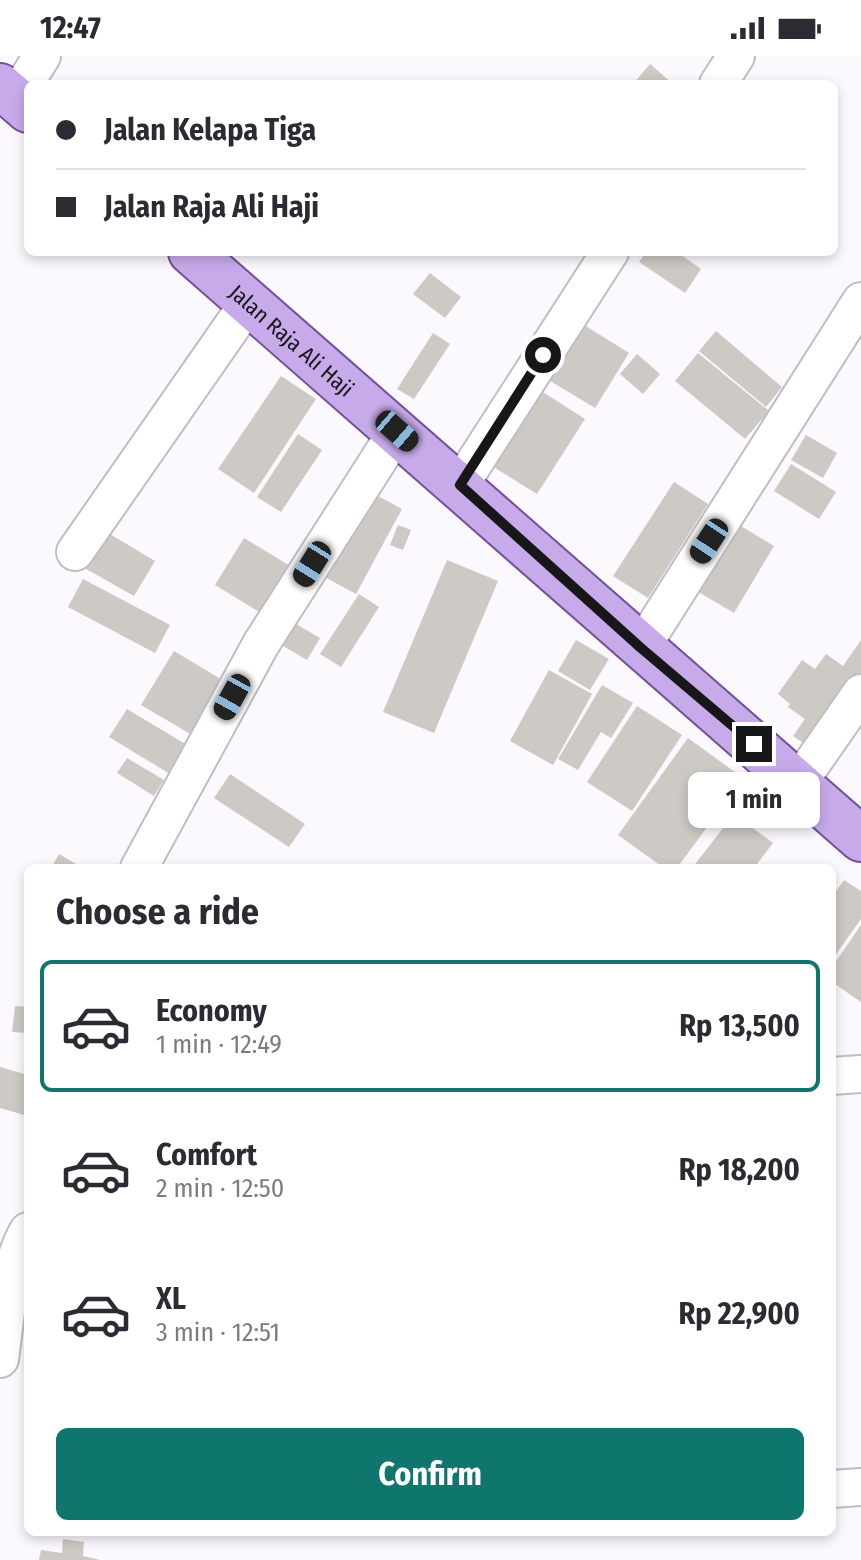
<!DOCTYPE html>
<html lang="en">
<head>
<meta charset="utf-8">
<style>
	:root { --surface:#fff; --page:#f7f7f7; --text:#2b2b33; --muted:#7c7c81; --line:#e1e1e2; --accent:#0f766e }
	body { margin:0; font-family:"Fira Sans Condensed",sans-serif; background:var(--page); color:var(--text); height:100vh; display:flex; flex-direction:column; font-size:30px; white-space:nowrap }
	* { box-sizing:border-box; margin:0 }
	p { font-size:26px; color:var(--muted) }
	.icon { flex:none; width:44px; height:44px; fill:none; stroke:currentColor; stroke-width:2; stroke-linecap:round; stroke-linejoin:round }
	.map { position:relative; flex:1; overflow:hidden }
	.drawer { position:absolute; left:24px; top:808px; width:812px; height:672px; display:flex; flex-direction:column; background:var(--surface); border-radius:12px; box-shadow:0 4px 12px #0003 }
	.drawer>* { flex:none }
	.banner { position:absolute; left:24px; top:24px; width:814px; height:176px; border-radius:12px; box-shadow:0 4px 12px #0003; display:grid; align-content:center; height:176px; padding:0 32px; background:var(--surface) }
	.end { position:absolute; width:36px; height:36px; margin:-18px; border:10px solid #171618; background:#fff; box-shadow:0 0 0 4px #fff }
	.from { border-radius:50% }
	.bubble { position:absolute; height:56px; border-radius:12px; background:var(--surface); box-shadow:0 4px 12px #0003; font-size:26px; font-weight:700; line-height:56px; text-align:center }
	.car { position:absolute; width:24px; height:48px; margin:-24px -12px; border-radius:10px; box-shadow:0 0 6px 2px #0007; background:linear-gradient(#222 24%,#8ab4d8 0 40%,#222 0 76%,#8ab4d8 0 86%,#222 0) }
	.banner b { display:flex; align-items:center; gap:28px; height:76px; font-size:30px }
	.banner b+b { border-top:2px solid var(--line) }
	.banner i { width:20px; height:20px; background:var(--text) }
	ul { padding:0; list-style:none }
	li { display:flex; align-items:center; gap:24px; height:132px; margin:0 16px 12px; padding:0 16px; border:4px solid transparent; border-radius:12px }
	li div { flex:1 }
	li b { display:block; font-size:30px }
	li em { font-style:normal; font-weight:700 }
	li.on { border-color:var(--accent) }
	li>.icon { width:72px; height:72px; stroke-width:1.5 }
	h2 { padding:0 32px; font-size:36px; line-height:96px }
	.button { display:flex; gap:16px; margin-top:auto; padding:16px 32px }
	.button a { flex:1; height:92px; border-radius:12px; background:var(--accent); color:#fff; font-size:32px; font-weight:700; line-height:92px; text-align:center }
	.status { display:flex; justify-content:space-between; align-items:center; height:56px; padding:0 40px; background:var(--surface); direction:ltr }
	.status svg { height:22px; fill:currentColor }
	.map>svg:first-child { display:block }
	.building { fill:#cdc9c4 }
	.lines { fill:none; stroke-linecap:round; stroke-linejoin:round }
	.minor-casing { stroke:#c0bdc3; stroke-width:40 }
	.major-casing { stroke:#715197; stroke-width:48 }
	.minor { stroke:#fff; stroke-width:36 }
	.major { stroke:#c7aae9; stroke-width:44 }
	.route { stroke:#171618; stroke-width:10 }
	.labels { text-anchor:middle; stroke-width:8; stroke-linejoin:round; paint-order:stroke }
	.street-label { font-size:22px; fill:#171618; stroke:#fff }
</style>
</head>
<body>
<div class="status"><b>12:47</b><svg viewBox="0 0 49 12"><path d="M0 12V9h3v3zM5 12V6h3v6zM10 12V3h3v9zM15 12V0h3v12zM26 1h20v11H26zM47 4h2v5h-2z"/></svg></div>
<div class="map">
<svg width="861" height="1504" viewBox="0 0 861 1504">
	<rect width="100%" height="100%" fill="#fbf8fe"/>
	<g class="building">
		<polygon points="650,8 673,28 633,28"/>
		<polygon points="646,196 677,196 701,213 685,237 639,206"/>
		<polygon points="430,217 461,241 445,262 413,238"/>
		<polygon points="581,267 629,297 595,352 547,323"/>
		<polygon points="716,275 782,331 766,351 699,295"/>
		<polygon points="433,277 450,288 414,343 397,333"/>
		<polygon points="698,297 769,355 745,383 675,325"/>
		<polygon points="637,298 660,318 643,338 620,318"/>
		<polygon points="281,320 316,343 254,437 218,413"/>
		<polygon points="535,331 585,363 537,438 487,407"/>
		<polygon points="298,378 322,394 281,456 257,441"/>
		<polygon points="806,379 837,397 823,422 791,404"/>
		<polygon points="791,408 836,436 819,463 774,435"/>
		<polygon points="674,426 708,448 648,542 613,520"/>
		<polygon points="367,434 402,453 356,538 321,519"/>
		<polygon points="736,467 774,490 734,557 695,534"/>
		<polygon points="398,469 411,474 403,494 390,489"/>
		<polygon points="103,474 155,505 134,540 81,510"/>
		<polygon points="244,482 295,513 266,560 215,529"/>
		<polygon points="447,504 498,525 434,677 383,656"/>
		<polygon points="83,523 170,569 155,597 68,551"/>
		<polygon points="359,538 379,551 341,611 320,598"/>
		<polygon points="296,568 320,582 307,604 283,590"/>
		<polygon points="576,584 609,603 590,634 558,615"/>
		<polygon points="861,584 861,617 809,691 793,680 805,663 788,651 790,648 778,638 802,604 815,613 826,598 843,610"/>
		<polygon points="174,595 224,625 192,679 141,649"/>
		<polygon points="549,614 592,638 553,709 510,685"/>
		<polygon points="602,629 633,647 611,682 601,676 578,714 558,703"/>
		<polygon points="637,650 682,679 632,755 587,726"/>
		<polygon points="127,653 192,692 175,721 109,681"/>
		<polygon points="688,682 743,722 677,812 664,812 618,779"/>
		<polygon points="127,702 164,724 154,740 117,717"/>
		<polygon points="230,718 305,768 289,791 214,742"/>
		<polygon points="734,758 773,787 754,812 692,812"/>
		<polygon points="59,798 83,812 51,812"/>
		<polygon points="844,824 861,835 861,863 832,904 832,841"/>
		<polygon points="861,869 861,946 832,926 832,911"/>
		<polygon points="15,950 28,951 28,977 12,976"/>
		<polygon points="0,1011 28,1019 28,1060 0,1052"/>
		<polygon points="63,1483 84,1486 83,1500 100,1504 39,1504 41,1494 62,1497"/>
	</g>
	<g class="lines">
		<g class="minor-casing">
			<g id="minor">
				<polyline points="718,28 736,0"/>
				<polyline points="15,43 42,0"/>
				<polyline points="460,429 610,196"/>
				<polyline points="75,496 249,246"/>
				<polyline points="641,592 861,245"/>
				<polyline points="799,726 861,637"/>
				<polyline points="139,812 261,588 397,375"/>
				<polyline points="832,1020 861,1018"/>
				<path d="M0,1303C6,1264 8,1207 28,1175"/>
				<polyline points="832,1433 861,1431"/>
			</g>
		</g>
		<g class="major-casing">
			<g id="major">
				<polyline points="0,30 28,54"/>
				<path id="s1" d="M191,196L861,783"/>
			</g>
		</g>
		<use href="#minor" class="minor"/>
		<use href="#major" class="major"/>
	</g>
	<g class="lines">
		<polyline class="route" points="543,299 460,429 641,592 754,688"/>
	</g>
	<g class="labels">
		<g class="street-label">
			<text dy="8" stroke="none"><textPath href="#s1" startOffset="134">Jalan Raja Ali Haji</textPath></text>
		</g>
	</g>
</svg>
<i class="end from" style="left:543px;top:299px"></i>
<i class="end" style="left:754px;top:688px"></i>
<div class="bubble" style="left:688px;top:716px;width:132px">1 min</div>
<i class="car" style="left:397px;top:375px;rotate:131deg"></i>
<i class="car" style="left:709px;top:485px;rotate:213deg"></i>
<i class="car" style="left:312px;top:508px;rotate:212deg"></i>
<i class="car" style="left:232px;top:641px;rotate:209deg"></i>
<div class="banner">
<b><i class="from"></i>Jalan Kelapa Tiga</b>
<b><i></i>Jalan Raja Ali Haji</b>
</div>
<section class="drawer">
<h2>Choose a ride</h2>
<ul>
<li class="on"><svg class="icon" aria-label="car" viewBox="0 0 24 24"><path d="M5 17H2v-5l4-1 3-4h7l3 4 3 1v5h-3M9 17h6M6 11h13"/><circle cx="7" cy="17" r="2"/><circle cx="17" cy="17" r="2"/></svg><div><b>Economy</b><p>1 min · 12:49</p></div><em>Rp 13,500</em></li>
<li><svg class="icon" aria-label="car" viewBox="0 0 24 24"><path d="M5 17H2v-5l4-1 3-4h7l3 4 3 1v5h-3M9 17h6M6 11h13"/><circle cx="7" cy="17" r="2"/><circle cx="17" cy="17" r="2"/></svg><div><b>Comfort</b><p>2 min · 12:50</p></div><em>Rp 18,200</em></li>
<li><svg class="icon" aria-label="car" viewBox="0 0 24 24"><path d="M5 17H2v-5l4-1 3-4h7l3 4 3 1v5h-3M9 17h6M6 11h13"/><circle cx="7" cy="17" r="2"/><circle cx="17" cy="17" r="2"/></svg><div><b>XL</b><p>3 min · 12:51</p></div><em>Rp 22,900</em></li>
</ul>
<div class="button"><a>Confirm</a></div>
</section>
</div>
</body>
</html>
